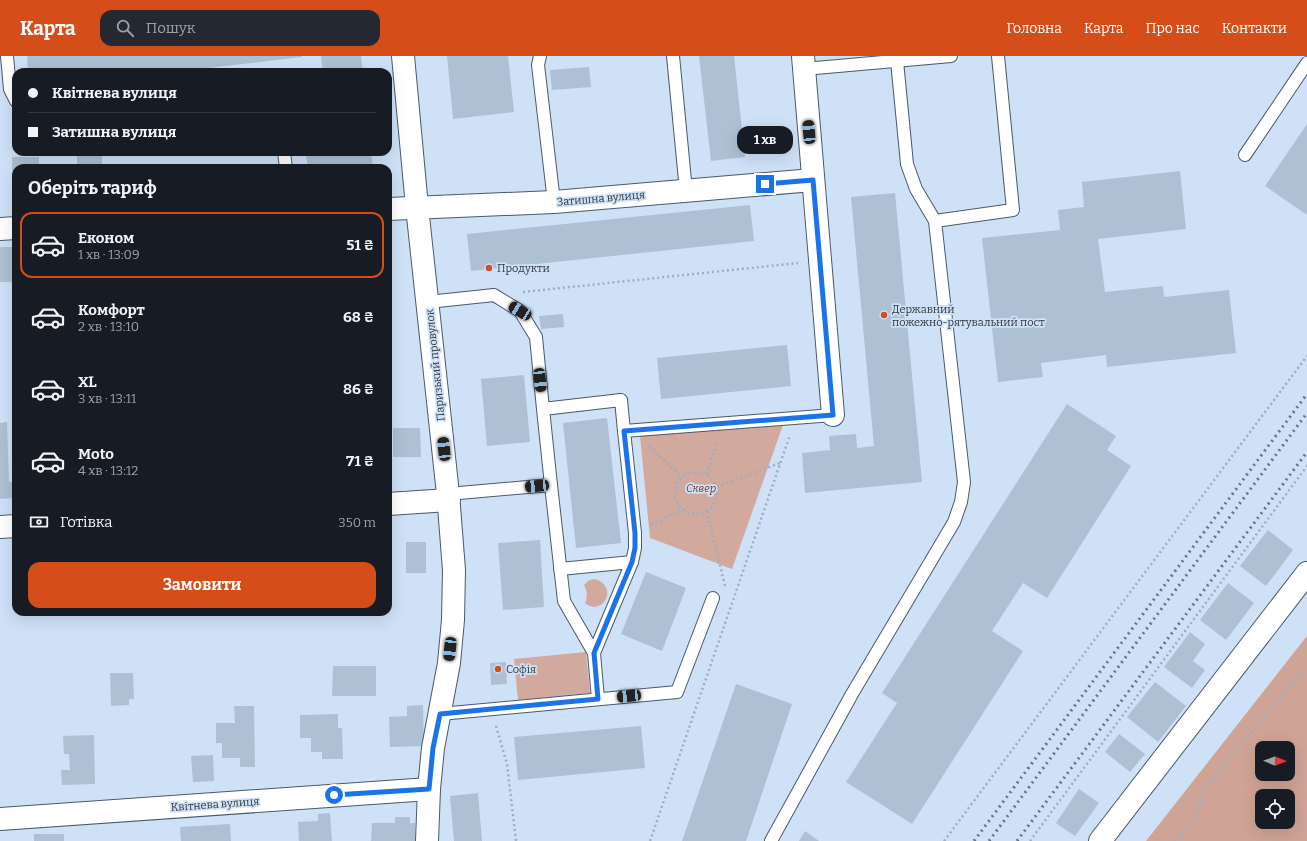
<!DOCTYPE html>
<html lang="uk">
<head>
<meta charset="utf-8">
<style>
	:root { --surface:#171b24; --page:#242831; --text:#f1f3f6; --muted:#9ea1a6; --line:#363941; --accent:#d54e1a }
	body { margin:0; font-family:Bitter,serif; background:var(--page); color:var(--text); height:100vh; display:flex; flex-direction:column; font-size:15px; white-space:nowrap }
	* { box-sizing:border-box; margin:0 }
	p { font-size:13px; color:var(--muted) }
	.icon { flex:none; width:22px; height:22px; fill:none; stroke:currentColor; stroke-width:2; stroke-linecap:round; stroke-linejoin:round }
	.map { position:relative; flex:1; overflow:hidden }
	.sheet { position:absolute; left:12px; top:108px; width:380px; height:452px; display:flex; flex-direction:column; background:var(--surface); border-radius:12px; box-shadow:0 4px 16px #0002 }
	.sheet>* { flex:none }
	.hud { position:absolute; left:12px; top:12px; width:380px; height:88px; border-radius:12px; box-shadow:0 4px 16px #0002; display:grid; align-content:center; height:88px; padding:0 16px; background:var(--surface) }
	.needle { width:26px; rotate:91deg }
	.fabs { position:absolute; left:1255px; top:685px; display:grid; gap:8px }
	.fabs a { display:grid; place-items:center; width:40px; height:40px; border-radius:8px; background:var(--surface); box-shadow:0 4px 16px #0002; font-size:20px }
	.end { position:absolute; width:18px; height:18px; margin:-9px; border:5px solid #1a73e8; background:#fff; box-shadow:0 0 0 2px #fff }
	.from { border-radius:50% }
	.bubble { position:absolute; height:28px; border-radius:12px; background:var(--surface); box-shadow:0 4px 16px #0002; font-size:13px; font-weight:700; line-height:28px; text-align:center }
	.car { position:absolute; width:12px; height:24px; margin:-12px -6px; border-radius:5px; box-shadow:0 0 3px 1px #0007; background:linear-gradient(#222 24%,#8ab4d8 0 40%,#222 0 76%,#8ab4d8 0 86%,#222 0) }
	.hud b { display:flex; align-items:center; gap:14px; height:38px; font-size:15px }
	.hud b+b { border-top:1px solid var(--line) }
	.hud i { width:10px; height:10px; background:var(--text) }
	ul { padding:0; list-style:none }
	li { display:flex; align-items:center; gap:12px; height:66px; margin:0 8px 6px; padding:0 8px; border:2px solid transparent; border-radius:12px }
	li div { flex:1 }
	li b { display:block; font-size:15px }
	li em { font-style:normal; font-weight:700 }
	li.selected { border-color:var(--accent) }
	li>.icon { width:36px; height:36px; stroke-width:1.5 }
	h2 { padding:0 16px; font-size:18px; line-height:48px }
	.pay { display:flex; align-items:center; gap:10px; height:44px; padding:0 16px; font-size:15px }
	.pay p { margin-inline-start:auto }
	.cta { display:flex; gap:8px; margin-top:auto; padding:8px 16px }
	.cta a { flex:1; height:46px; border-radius:12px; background:var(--accent); color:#fff; font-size:16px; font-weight:700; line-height:46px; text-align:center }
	header { display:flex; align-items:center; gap:24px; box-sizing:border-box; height:56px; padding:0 20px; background:var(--accent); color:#fff }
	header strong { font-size:19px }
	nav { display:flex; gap:22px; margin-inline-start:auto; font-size:14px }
	.search { width:280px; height:36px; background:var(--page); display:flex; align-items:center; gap:10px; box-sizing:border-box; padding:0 14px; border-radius:12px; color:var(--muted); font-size:15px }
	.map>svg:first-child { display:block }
	.green { fill:#d1aa9d }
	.forest { fill:#cfa496; fill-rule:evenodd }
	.building { fill:#adc0d4 }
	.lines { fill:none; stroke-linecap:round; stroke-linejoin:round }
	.lane-casing { stroke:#49596b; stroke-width:14 }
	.street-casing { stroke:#49596b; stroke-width:24 }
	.secondary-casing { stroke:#49596b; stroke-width:24 }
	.path { stroke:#9eadbf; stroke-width:2.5; stroke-dasharray:2 3; stroke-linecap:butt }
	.lane { stroke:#fff; stroke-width:12 }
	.street { stroke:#fff; stroke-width:22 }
	.secondary { stroke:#fff; stroke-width:22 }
	.rail { stroke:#6a7582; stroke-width:3; stroke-dasharray:2 4; stroke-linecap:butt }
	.route { stroke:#1a73e8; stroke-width:5 }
	.poi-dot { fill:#d54e1a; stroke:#cfe1f7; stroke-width:1.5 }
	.labels { text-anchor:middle; stroke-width:3.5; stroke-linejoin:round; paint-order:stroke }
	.street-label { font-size:11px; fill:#313840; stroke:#cfe1f7 }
	.poi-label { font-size:11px; fill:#313840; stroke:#cfe1f7; text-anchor:start }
	.park-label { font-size:11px; font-style:italic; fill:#713826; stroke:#cfe1f7 }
</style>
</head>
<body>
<header>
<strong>Карта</strong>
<div class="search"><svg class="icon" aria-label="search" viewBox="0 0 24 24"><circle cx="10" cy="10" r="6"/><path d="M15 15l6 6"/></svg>Пошук</div>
<nav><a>Головна</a><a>Карта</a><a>Про нас</a><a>Контакти</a></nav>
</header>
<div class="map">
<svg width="1307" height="785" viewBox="0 0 1307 785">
	<rect width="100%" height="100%" fill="#cfe1f7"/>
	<g class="green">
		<polygon points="783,369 732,513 650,482 640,380"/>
		<path d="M594,523C620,529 603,562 585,547C588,540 587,535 584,529L588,525Z"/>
		<polygon points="586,596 590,637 518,644 514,603"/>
	</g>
	<path class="forest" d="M1307,580V785H1146ZM1262,692H1288V718H1262ZM1262,740H1288V766H1262Z"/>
	<g class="building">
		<polygon points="27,0 302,0 302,1 174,16 28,16"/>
		<polygon points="321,0 361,0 363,16 323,16"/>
		<polygon points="447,0 508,0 514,56 453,63"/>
		<polygon points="699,0 734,0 745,101 711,105"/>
		<polygon points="589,11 591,31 552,34 550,14"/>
		<polygon points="1307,68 1307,159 1265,130"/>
		<rect x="77" y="96" width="25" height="16"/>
		<polygon points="331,96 371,96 373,112 308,112 306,100"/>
		<polygon points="12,101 39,101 39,112 16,112 16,129 12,129"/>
		<polygon points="1180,115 1186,173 1098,183 1105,236 1163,230 1164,241 1229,234 1236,297 1107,311 1106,299 1041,307 1043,321 998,326 982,182 1060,174 1058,154 1084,151 1082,126"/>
		<polygon points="895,137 922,426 805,437 802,397 830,394 829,380 856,378 857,392 874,390 851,141"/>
		<polygon points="750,149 754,185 471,215 467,178"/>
		<polygon points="0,191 16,191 16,235 13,235 12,226 0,226"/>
		<polygon points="563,258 564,271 541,273 539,260"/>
		<rect x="388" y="266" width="3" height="32"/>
		<polygon points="787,289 791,330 661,343 657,302"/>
		<polygon points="524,319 530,386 487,390 481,323"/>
		<polygon points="1067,348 1116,380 1107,394 1131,410 1047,542 1023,527 992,575 1023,595 912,768 846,726 897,647 882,637"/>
		<polygon points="607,362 621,487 576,492 563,367"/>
		<polygon points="7,366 9,426 16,425 16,442 0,443 0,367"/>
		<polygon points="393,372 420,372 421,401 393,401"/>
		<polygon points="1268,474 1293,494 1266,530 1240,510"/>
		<polygon points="540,484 544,551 503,554 498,487"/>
		<rect x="406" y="486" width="20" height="31"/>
		<polygon points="646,516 686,532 662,595 621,578"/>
		<polygon points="1228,527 1254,547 1226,584 1200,564"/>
		<polygon points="1190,576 1205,588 1193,605 1205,614 1192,632 1164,611"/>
		<polygon points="506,606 507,628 491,629 490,607"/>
		<polygon points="333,610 376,610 376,640 332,640"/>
		<polygon points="110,617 133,617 134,643 129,643 129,649 111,650"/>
		<polygon points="1155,626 1186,650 1158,686 1127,661"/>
		<polygon points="736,628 792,648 746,785 682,785"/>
		<polygon points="423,649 424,690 390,691 389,661 407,660 407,650"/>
		<polygon points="234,650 254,650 255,711 240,711 240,702 222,702 222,687 216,687 216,667 235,667"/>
		<polygon points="338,658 338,672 342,672 343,703 322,703 322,696 311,696 311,682 300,682 300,659"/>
		<polygon points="641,670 645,712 518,724 514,681"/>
		<polygon points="1119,678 1145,698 1130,716 1105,696"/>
		<polygon points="94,679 95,728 62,729 61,714 70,714 69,698 64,698 63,680"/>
		<polygon points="213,699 214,725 193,726 191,700"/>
		<polygon points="1079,733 1099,747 1075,780 1056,767"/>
		<polygon points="478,737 482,785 454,785 450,740"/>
		<polygon points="330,757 332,785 299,785 298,766 318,765 318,758"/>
		<polygon points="395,761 410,761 410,767 415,767 415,785 371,785 372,767 395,767"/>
		<polygon points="230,768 231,785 181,785 180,771"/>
		<polygon points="805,775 819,785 799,785"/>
		<rect x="34" y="778" width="30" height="7"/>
	</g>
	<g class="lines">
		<g class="lane-casing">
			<g id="lane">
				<polyline points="7,0 10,33 16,45"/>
				<polyline points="540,0 538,9 554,146"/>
				<polyline points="673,0 686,135"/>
				<polyline points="804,13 951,0"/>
				<polyline points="284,96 286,112"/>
				<polyline points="1245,99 1307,7"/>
				<polyline points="935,165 1013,154 998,0"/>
				<polyline points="428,246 494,239 520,255 536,281 543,353 621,344 624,375"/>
				<polyline points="543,353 551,429"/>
				<polyline points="448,438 551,429 564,545 594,597"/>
				<polyline points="560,513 632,506"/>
				<polyline points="598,643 594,597 632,506 635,492 635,477 624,375 833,359"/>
				<polyline points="440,658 677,636 713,542"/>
				<polyline points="771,785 852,638 954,466 961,446 964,426 935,165 916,133 907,108 897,5"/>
			</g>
		</g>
		<g class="street-casing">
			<g id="street">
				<polyline points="403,0 417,151 448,438 454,514 453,564 449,607 433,692 429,733 427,785"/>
				<polyline points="803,0 833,359"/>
				<polyline points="388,153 554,146 813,124"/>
				<polyline points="0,173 16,172"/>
				<polyline points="388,448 449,444"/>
				<polyline points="0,471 16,470"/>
				<polyline points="0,763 429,733"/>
			</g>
		</g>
		<g class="secondary-casing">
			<polyline id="secondary" points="1100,785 1307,517"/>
		</g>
		<g class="path">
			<polyline points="523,236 798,207"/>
			<polyline points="649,390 682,421"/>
			<circle cx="696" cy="437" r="21"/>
			<polyline points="707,418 718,385"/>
			<polyline points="717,431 780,407"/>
			<polyline points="707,455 725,530"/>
			<polyline points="651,469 683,453"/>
			<polyline points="496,670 507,708 516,785"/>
			<polyline points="650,785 790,379"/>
			<polyline points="944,785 1307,300"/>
			<polyline points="1030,785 1307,410"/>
			<polyline points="1174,785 1193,768 1206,731 1286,635 1307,613"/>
		</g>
		<use href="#lane" class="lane"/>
		<use href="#street" class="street"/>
		<use href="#secondary" class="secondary"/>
		<g class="rail">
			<polyline points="974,785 1307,338"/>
			<polyline points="989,785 1307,357"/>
			<polyline points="1017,785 1307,396"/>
		</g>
	</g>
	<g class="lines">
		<polyline class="route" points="334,739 429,733 433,692 440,658 598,643 594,597 632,506 635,492 635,477 624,375 833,359 813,124 765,128"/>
	</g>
	<g class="poi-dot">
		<circle cx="489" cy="212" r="4"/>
		<circle cx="884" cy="259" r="4"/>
		<circle cx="498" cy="613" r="4"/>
	</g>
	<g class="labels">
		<g class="street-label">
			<text transform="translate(601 142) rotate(-5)" y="4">Затишна вулиця</text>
			<text transform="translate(435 309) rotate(-96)" y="4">Паризький провулок</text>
			<text transform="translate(215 748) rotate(-4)" y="4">Квітнева вулиця</text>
		</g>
		<g class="poi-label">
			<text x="497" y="216">Продукти</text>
			<text x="892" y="257">Державний<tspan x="892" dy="13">пожежно-рятувальний пост</tspan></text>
			<text x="506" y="617">Софія</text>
		</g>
		<g class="park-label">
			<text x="701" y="436">Сквер</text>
		</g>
	</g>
</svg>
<div class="fabs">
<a><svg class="needle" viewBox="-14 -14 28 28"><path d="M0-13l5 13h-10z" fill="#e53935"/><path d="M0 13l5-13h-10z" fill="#9ea1a6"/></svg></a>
<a><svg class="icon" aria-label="locate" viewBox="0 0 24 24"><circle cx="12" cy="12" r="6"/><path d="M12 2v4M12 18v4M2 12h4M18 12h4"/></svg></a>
</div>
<i class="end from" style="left:334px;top:739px"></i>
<i class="end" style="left:765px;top:128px"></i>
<div class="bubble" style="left:737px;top:70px;width:56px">1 хв</div>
<i class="car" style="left:809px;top:76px;rotate:355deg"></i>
<i class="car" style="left:520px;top:255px;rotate:301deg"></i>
<i class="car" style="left:540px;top:324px;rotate:174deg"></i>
<i class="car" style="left:444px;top:393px;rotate:354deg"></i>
<i class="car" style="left:537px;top:430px;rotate:265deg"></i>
<i class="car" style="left:450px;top:593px;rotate:186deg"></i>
<i class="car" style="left:629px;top:640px;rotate:265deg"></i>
<div class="hud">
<b><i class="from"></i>Квітнева вулиця</b>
<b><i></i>Затишна вулиця</b>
</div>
<section class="sheet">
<h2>Оберіть тариф</h2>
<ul>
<li class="selected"><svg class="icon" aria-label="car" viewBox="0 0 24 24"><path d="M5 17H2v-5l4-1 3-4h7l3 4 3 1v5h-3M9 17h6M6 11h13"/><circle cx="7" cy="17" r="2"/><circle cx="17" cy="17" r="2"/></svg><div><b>Економ</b><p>1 хв · 13:09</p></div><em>51 ₴</em></li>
<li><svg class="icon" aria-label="car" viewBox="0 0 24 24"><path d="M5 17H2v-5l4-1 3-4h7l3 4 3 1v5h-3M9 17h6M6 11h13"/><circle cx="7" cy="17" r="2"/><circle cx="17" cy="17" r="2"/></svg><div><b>Комфорт</b><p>2 хв · 13:10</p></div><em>68 ₴</em></li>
<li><svg class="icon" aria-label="car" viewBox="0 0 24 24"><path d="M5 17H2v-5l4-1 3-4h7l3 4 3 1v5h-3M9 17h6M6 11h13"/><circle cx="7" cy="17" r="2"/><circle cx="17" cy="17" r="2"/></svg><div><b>XL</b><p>3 хв · 13:11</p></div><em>86 ₴</em></li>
<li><svg class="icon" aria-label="car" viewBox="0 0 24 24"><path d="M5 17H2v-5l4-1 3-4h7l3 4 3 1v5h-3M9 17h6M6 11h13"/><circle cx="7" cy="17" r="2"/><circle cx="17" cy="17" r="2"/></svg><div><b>Moto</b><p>4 хв · 13:12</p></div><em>71 ₴</em></li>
</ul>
<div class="pay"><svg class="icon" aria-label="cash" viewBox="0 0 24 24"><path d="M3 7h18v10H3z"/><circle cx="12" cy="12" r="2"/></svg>Готівка<p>350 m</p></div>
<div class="cta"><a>Замовити</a></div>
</section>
</div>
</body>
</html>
